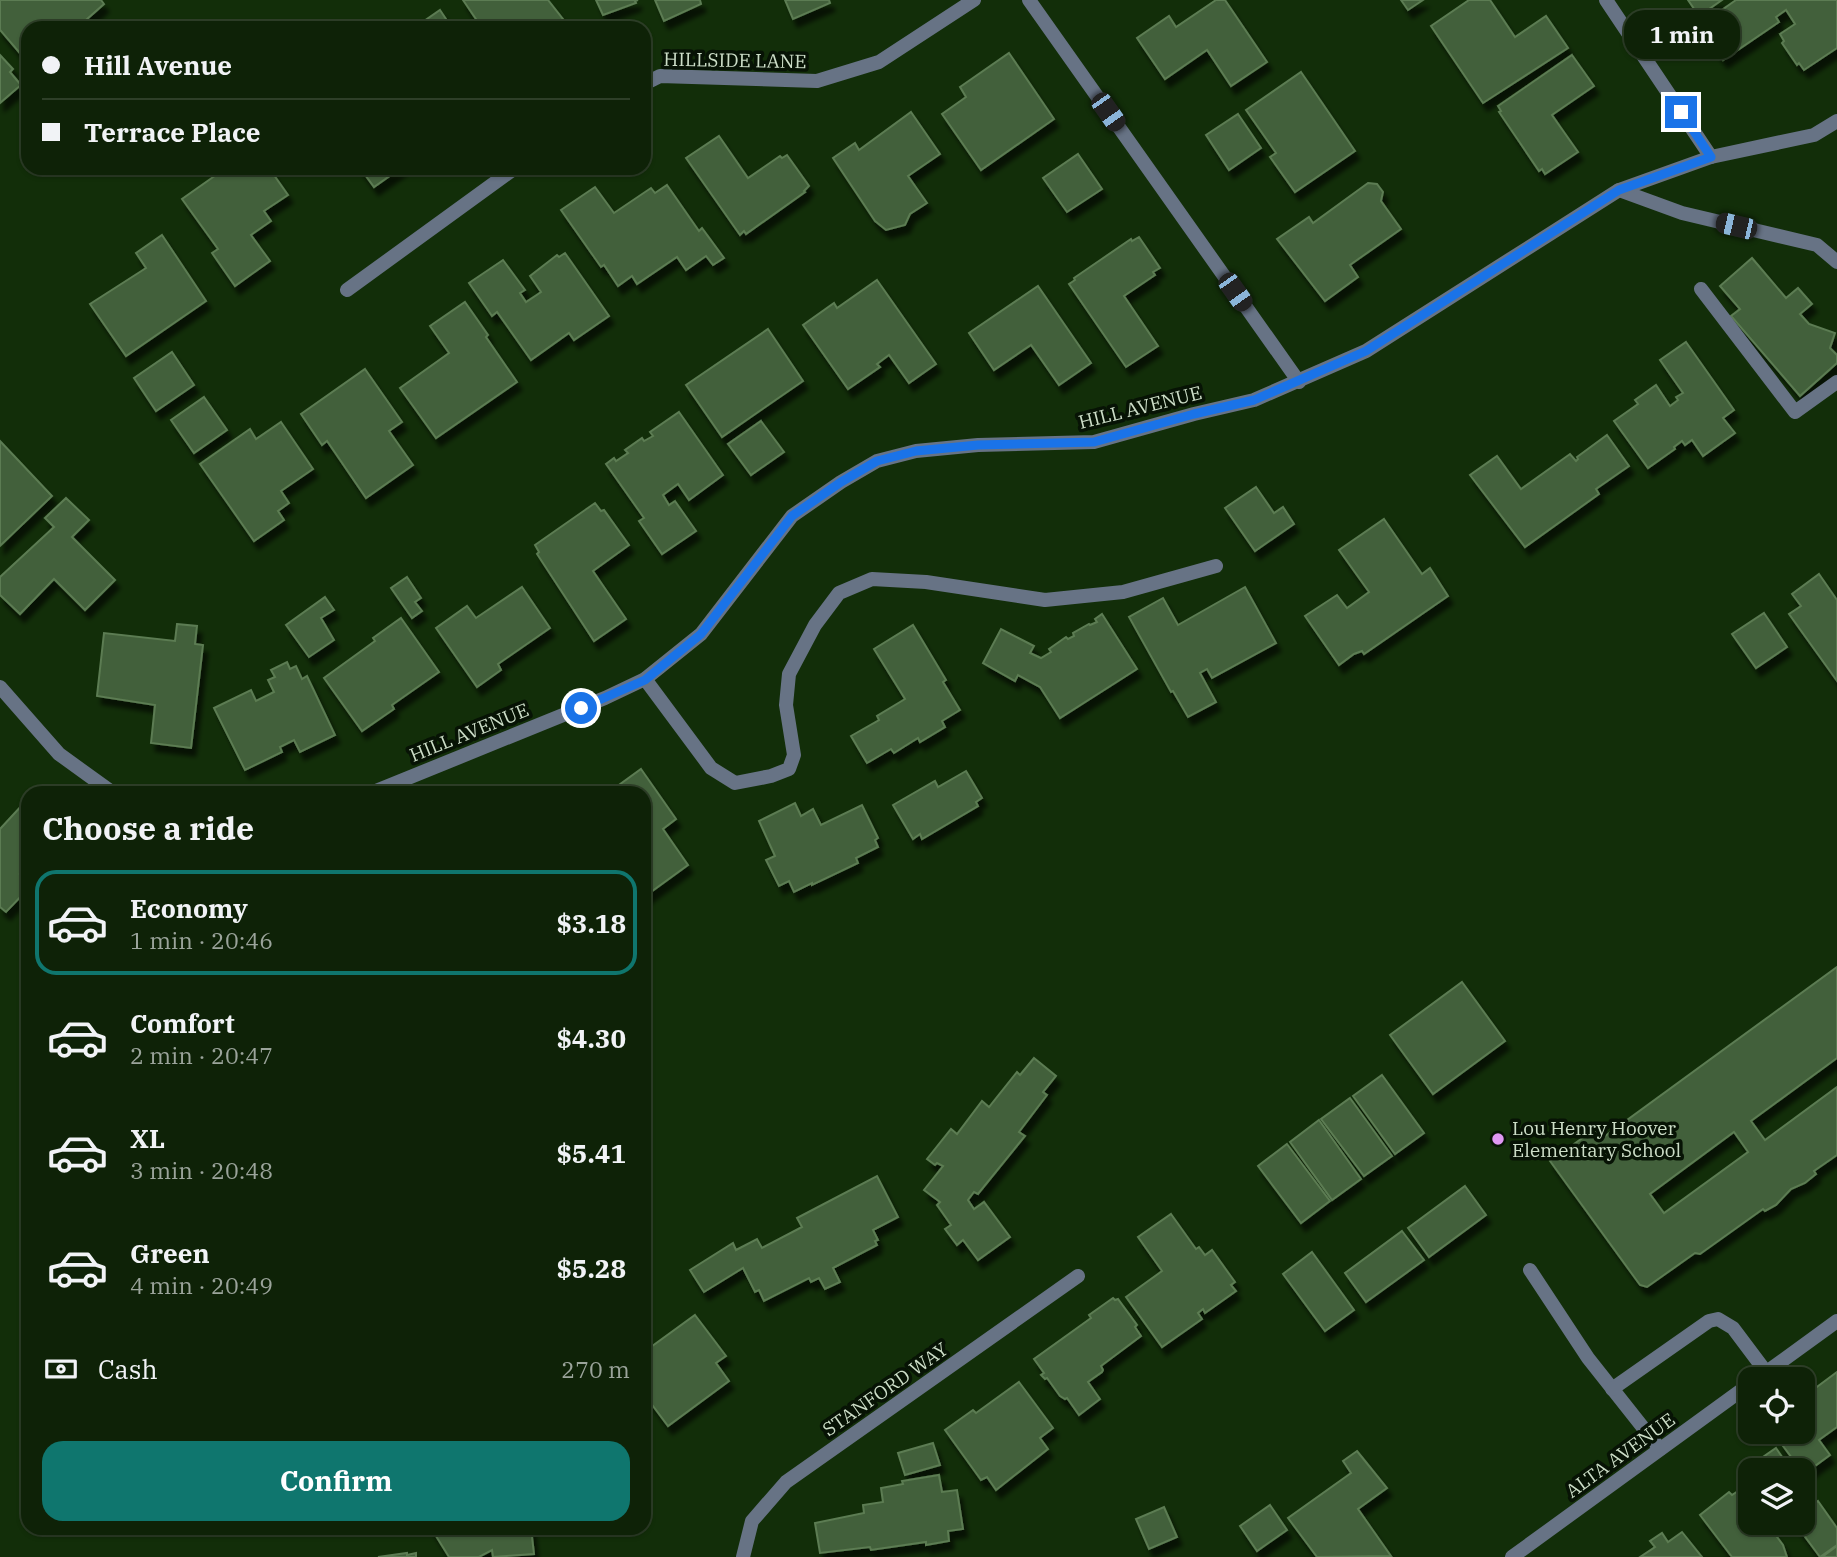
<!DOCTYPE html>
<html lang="en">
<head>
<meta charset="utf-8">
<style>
	:root { --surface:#0e2207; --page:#1c2f15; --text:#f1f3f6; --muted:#9ba49b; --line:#2e3f28; --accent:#0f766e }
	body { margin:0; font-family:"IBM Plex Serif",serif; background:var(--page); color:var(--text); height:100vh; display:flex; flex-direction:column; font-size:26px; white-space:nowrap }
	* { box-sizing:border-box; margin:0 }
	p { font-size:23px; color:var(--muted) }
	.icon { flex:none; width:38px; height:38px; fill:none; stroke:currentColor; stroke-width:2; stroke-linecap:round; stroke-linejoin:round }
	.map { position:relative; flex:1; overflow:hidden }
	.sheet { position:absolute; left:21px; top:786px; width:630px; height:749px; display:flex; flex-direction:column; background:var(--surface); border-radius:21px; box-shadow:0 2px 5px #0004,0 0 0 2px var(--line) }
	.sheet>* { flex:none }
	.hud { position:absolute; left:21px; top:21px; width:630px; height:154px; border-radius:21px; box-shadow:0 2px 5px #0004,0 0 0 2px var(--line); display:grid; align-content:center; height:154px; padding:0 21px; background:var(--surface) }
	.tools { position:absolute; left:1738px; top:1367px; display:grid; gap:14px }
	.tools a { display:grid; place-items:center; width:77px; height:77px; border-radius:14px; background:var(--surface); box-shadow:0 2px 5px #0004,0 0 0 2px var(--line); font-size:35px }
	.end { position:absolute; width:32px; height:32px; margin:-16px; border:9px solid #1a73e8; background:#fff; box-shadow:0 0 0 4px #fff }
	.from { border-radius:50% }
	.bubble { position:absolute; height:49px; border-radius:21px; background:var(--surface); box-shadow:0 2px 5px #0004,0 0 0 2px var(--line); font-size:23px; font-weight:700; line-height:49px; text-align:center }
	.car { position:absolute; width:21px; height:42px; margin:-21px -10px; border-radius:9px; box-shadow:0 0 5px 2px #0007; background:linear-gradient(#222 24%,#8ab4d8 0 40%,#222 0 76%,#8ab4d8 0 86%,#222 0) }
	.hud b { display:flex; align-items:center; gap:24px; height:66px; font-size:26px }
	.hud b+b { border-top:2px solid var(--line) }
	.hud i { width:18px; height:18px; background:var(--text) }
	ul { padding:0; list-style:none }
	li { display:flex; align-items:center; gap:21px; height:105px; margin:0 14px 10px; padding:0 7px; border:4px solid transparent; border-radius:21px }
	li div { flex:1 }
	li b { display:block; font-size:26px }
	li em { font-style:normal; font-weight:700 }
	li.on { border-color:var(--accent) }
	li>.icon { width:63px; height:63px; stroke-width:1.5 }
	h2 { padding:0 21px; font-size:32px; line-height:84px }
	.pay { display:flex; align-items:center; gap:18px; height:77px; padding:0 21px; font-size:26px }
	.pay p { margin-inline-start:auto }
	.action { display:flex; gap:14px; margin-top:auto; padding:14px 21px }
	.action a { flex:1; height:80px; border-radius:21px; background:var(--accent); color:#fff; font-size:28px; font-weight:700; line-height:80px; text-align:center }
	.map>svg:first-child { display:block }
	.building { fill:#43613a; stroke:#5c7c53; stroke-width:2; fill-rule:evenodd; filter:url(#shadow) }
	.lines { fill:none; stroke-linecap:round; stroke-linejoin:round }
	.lane { stroke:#677385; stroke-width:14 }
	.street { stroke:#677385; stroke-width:14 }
	.route { stroke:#1a73e8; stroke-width:9 }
	.poi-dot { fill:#df98f2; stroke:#071305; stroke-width:2.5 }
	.labels { text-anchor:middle; stroke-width:7; stroke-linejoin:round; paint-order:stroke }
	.street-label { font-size:19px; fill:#ccddc7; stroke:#071305 }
	.poi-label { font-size:19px; fill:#ccddc7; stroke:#071305; text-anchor:start }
</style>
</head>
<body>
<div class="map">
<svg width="1837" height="1557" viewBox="0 0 1837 1557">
	<defs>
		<filter id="shadow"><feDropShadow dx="4.5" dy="8" stdDeviation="2" flood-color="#0009"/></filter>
	</defs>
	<rect width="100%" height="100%" fill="#122e09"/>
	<g class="building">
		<polygon points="0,0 101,0 104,4 77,28 28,28 28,54 24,58 0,30"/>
		<polygon points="463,0 548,0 570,28 482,28"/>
		<polygon points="596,0 638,0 635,1 636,3 603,15"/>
		<polygon points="655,0 700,0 701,4 664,21"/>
		<polygon points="785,0 829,0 830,3 793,19"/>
		<polygon points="1216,0 1225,0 1267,62 1231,86 1207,50 1165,79 1137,38 1169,16 1176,27"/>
		<polygon points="1401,0 1423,0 1408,10"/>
		<polygon points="1469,0 1490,0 1515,37 1546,16 1568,48 1483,103 1431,26"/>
		<polygon points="1688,0 1722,0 1699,16"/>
		<polygon points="1736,0 1837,0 1837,48 1804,70 1799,63 1797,65 1782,43 1784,41 1780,34 1795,24 1786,10 1776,17 1779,22 1723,60 1699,26"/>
		<polygon points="440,10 452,28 414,28"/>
		<polygon points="1009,53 1054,119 981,170 942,114 966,97 960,87"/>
		<polygon points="0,55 13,69 10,72 21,85 0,103"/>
		<polygon points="1572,55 1594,86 1552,115 1578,152 1545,174 1542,169 1539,171 1499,112 1501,111 1498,106"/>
		<polygon points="1301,72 1355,151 1295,192 1270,157 1276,153 1246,110"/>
		<polygon points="911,112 940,154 908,176 927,203 910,214 905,225 886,230 875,221 833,158 855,143 859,150"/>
		<polygon points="1238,114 1261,148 1229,170 1206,135"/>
		<polygon points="719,136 748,178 780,156 782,158 787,155 809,186 804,191 805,192 746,234 744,231 740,235 686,158"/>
		<polygon points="1078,154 1102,189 1067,212 1043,178"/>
		<polygon points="226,168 269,168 288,195 264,211 271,221 251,235 270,261 235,286 212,253 218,249 182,199"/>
		<polygon points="360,168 401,168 374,187"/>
		<polygon points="1368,183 1377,184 1383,192 1381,201 1401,229 1350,265 1358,277 1325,301 1277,239 1309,217 1313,223"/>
		<polygon points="667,185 699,231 702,228 724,258 713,265 706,256 686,270 677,257 637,284 632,276 618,286 604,265 601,267 561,210 595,187 614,213 651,188 655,193"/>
		<polygon points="162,235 206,301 126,356 90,304 146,268 136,253"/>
		<polygon points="1139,237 1160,268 1153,272 1155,275 1124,296 1158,346 1126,367 1069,284 1075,280 1074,278 1131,239 1132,241"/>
		<polygon points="565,253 609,316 574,340 569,333 531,360 497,312 492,316 469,283 503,260 525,290 520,293 526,302 541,292 530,276 557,255 559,257"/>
		<polygon points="1752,258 1786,298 1798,288 1812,304 1800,314 1809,324 1835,333 1830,348 1837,355 1837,363 1800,396 1731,316 1740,309 1720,286"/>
		<polygon points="877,280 936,364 909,383 889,355 877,364 880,367 848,389 803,325 834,303 837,308"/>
		<polygon points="1038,286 1091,363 1059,385 1031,345 994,370 969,333"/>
		<polygon points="465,302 488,335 486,337 517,382 436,438 400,388 449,353 430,326"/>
		<polygon points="768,329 803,381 722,437 686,385"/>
		<polygon points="1686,342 1734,410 1723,418 1735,433 1703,456 1692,440 1685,445 1682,441 1674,447 1675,449 1648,468 1614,421 1638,404 1635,400 1656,385 1670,406 1678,400 1676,397 1683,393 1660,360"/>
		<polygon points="172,352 194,385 156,411 134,378"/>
		<polygon points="365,369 402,422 389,431 413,465 366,498 327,441 322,445 301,414"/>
		<polygon points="204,397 227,430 194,453 171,420"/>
		<polygon points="679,412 723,475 689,500 678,484 663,495 669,505 675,501 696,531 662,554 639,521 644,518 606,464 614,458 616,461 628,453 625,450 642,438 644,441 653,436 650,432"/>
		<polygon points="761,421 784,452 751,475 728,444"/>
		<polygon points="281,422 313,469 281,491 289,503 278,511 284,520 254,541 200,464 250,429 256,439"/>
		<polygon points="1607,435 1629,466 1596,489 1599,494 1525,547 1470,475 1497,456 1521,489 1570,454 1576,461 1578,459 1577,457"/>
		<polygon points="0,441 52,496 0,546"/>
		<polygon points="1256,487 1274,513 1283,507 1294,524 1255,551 1225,508"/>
		<polygon points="66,498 89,520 72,537 115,580 85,610 54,579 20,614 0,595 0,577 54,527 45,518"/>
		<polygon points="595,503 601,511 604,510 629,545 593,571 626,619 594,641 537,554 539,552 535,545"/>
		<polygon points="1384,519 1422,574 1430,568 1448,596 1364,654 1362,651 1354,654 1339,665 1305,616 1337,595 1347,608 1369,592 1339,550"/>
		<polygon points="1819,574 1837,600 1837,681 1789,614 1801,606 1792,594"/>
		<polygon points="407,577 421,598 415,602 422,611 412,618 391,588"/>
		<polygon points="522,587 550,628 498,664 501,670 477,687 436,628 467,606 476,618"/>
		<polygon points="1245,587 1276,643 1212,678 1207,669 1200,673 1216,702 1188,717 1173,691 1171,692 1129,617 1163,598 1178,625"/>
		<polygon points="325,597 334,610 321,618 334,640 309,657 286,625"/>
		<polygon points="1764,613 1787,647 1756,668 1732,634"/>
		<polygon points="1102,614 1137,669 1060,718 1040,687 1018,675 1015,681 983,663 1001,629 1034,646 1030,653 1041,658 1051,652 1049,649 1066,637 1068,639 1074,636 1073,633 1089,624 1090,625 1097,622 1095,619"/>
		<polygon points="401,618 439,672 392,705 394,709 362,731 324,678 375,641 373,638"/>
		<polygon points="177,624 197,626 195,644 203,645 191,748 151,743 155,705 97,696 104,633 175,641"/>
		<polygon points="913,625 946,680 943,682 960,710 942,721 945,727 920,742 918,738 894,753 891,749 867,763 851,736 879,720 877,716 905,699 874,649"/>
		<polygon points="287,662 290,669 296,666 302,679 307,676 335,735 300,752 294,740 280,747 282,752 245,770 214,708 251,690 256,701 274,692 268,680 275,677 271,670"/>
		<polygon points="641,769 676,819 663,829 688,865 644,897 644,793 614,793 612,790"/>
		<polygon points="966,771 982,798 976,802 978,806 922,839 920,834 913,839 893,805 935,781 938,787"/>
		<polygon points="24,803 28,807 28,866 20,874 28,881 28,889 6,912 0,907 0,829"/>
		<polygon points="795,803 801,816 813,809 821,825 862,805 878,838 875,840 878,847 856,858 858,863 812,885 812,883 794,892 789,881 779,886 766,860 775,856 759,821"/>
		<path d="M1837,967V1058L1751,1121L1765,1140L1837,1087V1155L1814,1171L1816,1174L1805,1183L1791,1189L1776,1205L1765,1211L1763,1209L1700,1254L1695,1253L1647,1287L1640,1285L1550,1161L1591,1132L1592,1134L1600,1128L1605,1136ZM1734,1132L1748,1152L1664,1213L1650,1194Z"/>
		<polygon points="1462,982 1505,1041 1433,1094 1390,1035"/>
		<polygon points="1034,1058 1056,1076 1043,1092 1047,1095 1019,1132 1025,1136 978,1194 974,1192 968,1200 974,1209 984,1202 1010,1237 978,1260 963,1240 957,1245 945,1229 951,1225 937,1205 940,1202 924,1190 943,1166 937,1163 935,1165 927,1159 951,1129 957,1134 982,1101 989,1107 1017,1072 1020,1075"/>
		<polygon points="1382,1075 1424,1133 1395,1154 1353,1096"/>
		<polygon points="1350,1098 1392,1156 1364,1176 1321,1119"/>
		<polygon points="1319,1120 1361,1179 1332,1200 1290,1142"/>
		<polygon points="1287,1144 1330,1201 1301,1223 1258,1166"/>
		<polygon points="877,1176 898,1217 873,1230 878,1240 875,1241 877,1245 833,1268 840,1282 825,1289 819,1278 811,1282 809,1278 764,1301 759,1290 755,1292 743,1268 704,1292 690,1270 733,1243 736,1250 757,1239 762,1248 802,1227 797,1218"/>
		<polygon points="1465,1186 1486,1215 1429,1257 1408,1228"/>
		<polygon points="1171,1214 1196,1249 1199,1247 1205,1255 1212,1250 1235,1282 1231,1285 1236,1291 1205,1313 1203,1309 1198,1313 1202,1319 1162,1347 1126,1297 1162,1271 1138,1237"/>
		<polygon points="1402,1231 1424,1260 1366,1302 1345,1273"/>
		<polygon points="1312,1252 1354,1310 1325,1331 1283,1274"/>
		<polygon points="1113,1298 1115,1300 1118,1299 1137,1325 1135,1327 1141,1336 1101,1366 1103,1370 1102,1372 1088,1382 1100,1399 1079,1415 1067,1398 1065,1399 1060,1396 1047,1378 1045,1379 1041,1375 1044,1373 1034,1359 1091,1318 1089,1315"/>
		<polygon points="695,1315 726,1356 716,1363 729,1381 668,1426 644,1394 644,1352"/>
		<polygon points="1837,1372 1837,1427 1819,1440 1830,1455 1804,1474 1780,1442 1795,1432 1802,1432 1802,1398"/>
		<polygon points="1019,1382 1053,1428 1040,1438 1048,1449 996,1490 987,1477 981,1480 945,1430 973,1410 976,1413"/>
		<polygon points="933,1443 940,1465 905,1475 898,1453"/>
		<polygon points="1776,1448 1791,1470 1753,1470 1750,1466"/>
		<polygon points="1357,1451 1387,1488 1358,1509 1391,1556 1317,1557 1288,1518 1351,1473 1343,1461"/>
		<polygon points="939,1475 942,1492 957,1490 963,1529 948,1531 949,1541 926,1545 926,1542 871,1550 870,1547 820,1553 815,1523 864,1513 863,1505 883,1502 881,1488 903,1484 902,1481"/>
		<polygon points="1741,1489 1750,1500 1750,1522 1766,1522 1783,1545 1787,1557 1732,1557 1700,1515 1729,1492 1732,1495"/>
		<polygon points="1818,1501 1837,1528 1837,1545 1820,1557 1794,1522 1802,1522 1802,1512"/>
		<polygon points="1270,1505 1287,1530 1257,1551 1240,1526"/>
		<polygon points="1164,1507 1177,1537 1149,1549 1136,1519"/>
		<polygon points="431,1528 531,1528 534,1554 493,1557 492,1550 479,1557 449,1557"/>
		<polygon points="1682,1532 1702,1557 1640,1557 1655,1547 1650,1541 1662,1533 1668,1542"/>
		<polygon points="1837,1546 1837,1557 1822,1557"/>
		<polygon points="407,1553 407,1555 416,1553 416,1557 378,1557"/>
	</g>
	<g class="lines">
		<g class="lane">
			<polyline points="1619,190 1682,213 1817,245 1837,262"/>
			<polyline points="1701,289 1795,412 1837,382"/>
			<polyline points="645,679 711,768 735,783 771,776 789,769 794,755 786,705 789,674 815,625 839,593 872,579 926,582 1045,600 1123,592 1216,566"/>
			<polyline points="1530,1270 1588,1358 1660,1449"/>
			<polyline points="1612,1389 1709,1321 1718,1319 1733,1328 1766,1372"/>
		</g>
		<g class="street">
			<polyline points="1029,0 1299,382"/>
			<polyline points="1606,0 1711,157"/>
			<polyline points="644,84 660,76 817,81 879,62 974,0"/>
			<polyline points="347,290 515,168"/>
			<polyline points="0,687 59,754 113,793"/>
			<polyline points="371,793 605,698 645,679 701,634 792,516 841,482 877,461 916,451 978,445 1094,442 1194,414 1254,400 1366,351 1619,190 1711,157 1814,135 1837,121"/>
			<polyline points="1757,1379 1837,1321"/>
			<polyline points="743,1557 752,1521 786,1482 1078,1276"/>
			<polyline points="1512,1557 1750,1384"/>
		</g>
	</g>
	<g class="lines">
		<polyline class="route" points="581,708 645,680 701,634 792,516 841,482 877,461 916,451 978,445 1094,442 1194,414 1254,400 1366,351 1619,190 1711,157 1681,112"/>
	</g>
	<circle class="poi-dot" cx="1498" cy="1139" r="7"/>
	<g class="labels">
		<g class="street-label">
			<text transform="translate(735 60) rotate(1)" y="7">HILLSIDE LANE</text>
			<text transform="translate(1140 407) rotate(-14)" y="7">HILL AVENUE</text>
			<text transform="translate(469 732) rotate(-22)" y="7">HILL AVENUE</text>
			<text transform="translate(885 1389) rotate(-35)" y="7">STANFORD WAY</text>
			<text transform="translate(1620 1455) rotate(-36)" y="7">ALTA AVENUE</text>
		</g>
		<g class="poi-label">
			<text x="1512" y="1135">Lou Henry Hoover<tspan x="1512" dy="22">Elementary School</tspan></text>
		</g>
	</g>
</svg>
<div class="tools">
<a><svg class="icon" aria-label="locate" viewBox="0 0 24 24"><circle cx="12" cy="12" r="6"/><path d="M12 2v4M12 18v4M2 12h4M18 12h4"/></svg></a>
<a><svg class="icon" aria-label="layers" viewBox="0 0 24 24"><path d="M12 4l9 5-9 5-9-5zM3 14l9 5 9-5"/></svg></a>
</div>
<i class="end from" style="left:581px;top:708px"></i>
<i class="end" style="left:1681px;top:112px"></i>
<div class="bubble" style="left:1624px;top:10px;width:116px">1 min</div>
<i class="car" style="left:1108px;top:112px;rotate:145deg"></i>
<i class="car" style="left:1736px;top:226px;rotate:283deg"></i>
<i class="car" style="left:1235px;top:292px;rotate:145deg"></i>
<div class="hud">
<b><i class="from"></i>Hill Avenue</b>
<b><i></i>Terrace Place</b>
</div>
<section class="sheet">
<h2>Choose a ride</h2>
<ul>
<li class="on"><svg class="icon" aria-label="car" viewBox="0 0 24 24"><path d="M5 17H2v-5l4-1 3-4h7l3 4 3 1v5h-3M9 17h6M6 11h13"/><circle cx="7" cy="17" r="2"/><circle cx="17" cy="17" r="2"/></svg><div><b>Economy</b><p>1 min · 20:46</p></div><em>$3.18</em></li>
<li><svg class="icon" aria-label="car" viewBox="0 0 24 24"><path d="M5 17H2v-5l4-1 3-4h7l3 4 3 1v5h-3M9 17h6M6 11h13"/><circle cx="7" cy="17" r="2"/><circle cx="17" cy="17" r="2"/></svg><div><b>Comfort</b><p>2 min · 20:47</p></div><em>$4.30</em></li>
<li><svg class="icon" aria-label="car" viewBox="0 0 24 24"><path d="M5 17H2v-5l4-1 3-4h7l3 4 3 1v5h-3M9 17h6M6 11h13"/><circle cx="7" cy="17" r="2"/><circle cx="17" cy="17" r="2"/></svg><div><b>XL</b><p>3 min · 20:48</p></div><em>$5.41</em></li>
<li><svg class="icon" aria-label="car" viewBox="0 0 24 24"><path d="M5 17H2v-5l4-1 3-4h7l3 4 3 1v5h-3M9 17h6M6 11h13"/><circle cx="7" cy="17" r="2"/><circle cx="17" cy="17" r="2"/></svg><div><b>Green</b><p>4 min · 20:49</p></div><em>$5.28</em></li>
</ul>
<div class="pay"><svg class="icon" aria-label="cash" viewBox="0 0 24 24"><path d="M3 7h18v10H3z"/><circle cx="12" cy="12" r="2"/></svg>Cash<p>270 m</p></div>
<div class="action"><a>Confirm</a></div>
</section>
</div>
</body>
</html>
